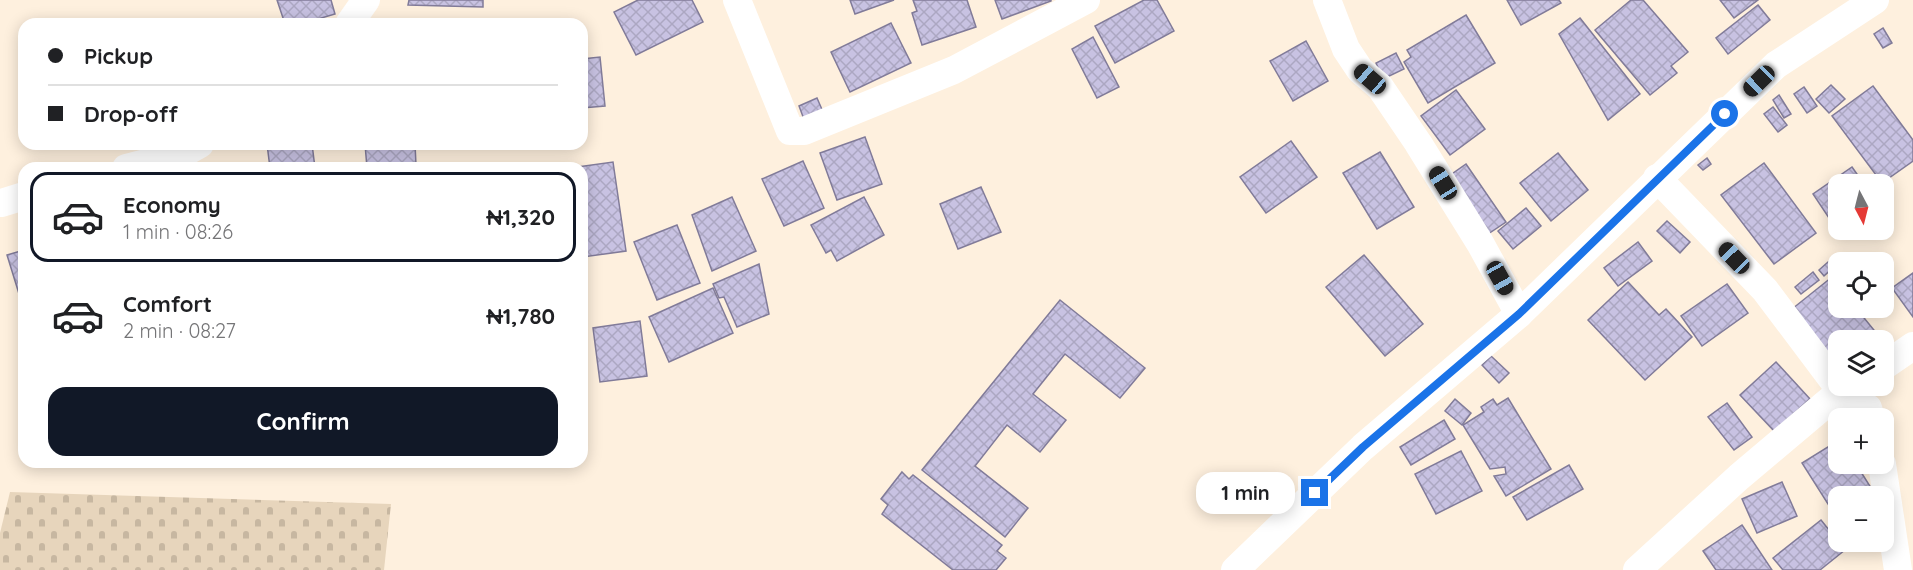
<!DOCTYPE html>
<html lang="en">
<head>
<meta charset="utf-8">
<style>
	:root { --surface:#fff; --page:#f2f2f2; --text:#202124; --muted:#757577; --line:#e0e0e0; --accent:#111827 }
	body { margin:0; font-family:Quicksand,sans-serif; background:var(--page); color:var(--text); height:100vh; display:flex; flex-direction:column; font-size:22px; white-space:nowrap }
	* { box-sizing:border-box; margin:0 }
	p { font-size:20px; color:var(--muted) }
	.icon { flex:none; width:33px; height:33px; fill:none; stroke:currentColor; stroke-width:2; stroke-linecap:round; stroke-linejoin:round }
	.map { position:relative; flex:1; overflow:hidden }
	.details { position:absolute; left:18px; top:162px; width:570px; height:306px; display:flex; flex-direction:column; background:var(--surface); border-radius:18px; box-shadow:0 3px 15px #0003 }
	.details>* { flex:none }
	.banner { position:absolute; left:18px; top:18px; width:570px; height:132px; border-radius:18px; box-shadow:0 3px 15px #0003; display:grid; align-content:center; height:132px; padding:0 30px; background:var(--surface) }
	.needle { width:39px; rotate:173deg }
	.buttons { position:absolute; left:1828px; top:174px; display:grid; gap:12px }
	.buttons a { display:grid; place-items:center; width:66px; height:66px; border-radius:12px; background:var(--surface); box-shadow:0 3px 15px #0003; font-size:30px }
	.end { position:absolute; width:27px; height:27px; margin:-14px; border:8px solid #1a73e8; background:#fff; box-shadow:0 0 0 3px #fff }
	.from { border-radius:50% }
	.bubble { position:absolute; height:42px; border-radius:18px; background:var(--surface); box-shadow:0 3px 15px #0003; font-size:20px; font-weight:800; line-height:42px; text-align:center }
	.car { position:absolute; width:18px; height:36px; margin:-18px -9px; border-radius:8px; box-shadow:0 0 4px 2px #0007; background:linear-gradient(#222 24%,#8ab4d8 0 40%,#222 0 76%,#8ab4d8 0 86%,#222 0) }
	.banner b { display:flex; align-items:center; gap:21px; height:57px; font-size:22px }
	.banner b+b { border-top:2px solid var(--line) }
	.banner i { width:15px; height:15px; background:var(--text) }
	ul { padding:10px 0 0; list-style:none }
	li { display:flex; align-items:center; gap:18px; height:90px; margin:0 12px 9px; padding:0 18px; border:3px solid transparent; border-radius:18px }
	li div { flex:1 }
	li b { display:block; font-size:22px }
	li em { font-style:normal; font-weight:800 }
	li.current { border-color:var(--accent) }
	li>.icon { width:54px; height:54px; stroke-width:1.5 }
	.action { display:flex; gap:12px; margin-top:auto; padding:12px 30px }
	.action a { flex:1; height:69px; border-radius:18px; background:var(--accent); color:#fff; font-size:24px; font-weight:800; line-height:69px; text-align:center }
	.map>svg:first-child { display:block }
	.cemetery { fill:url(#cemetery-stones) }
	.building { fill:url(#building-cross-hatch); stroke:#817b99; stroke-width:1.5 }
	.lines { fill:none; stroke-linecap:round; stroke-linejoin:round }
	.minor { stroke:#fff; stroke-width:28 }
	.route { stroke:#1a73e8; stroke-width:8 }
</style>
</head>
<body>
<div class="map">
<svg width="1913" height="570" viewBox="0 0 1913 570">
	<defs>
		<pattern id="cemetery-stones" width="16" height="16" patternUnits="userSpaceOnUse" patternTransform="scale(1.5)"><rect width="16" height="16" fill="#e7d5bc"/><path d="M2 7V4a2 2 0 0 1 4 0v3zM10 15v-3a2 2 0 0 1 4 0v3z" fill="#c7b7a1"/></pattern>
		<pattern id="building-cross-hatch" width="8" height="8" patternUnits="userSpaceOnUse" patternTransform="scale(1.5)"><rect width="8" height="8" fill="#c8c2e2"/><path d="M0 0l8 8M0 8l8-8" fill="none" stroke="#aca7c2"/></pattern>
	</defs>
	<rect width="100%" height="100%" fill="#fef0de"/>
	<polygon class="cemetery" points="10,492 391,504 384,570 0,570 0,533"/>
	<g class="building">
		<polygon points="277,0 331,0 335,14 301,24 285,24"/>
		<polygon points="409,0 483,0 483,7 408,5"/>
		<polygon points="638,0 692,0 703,22 636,55 614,12"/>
		<polygon points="850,0 894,0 855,14"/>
		<polygon points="913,0 967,0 976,27 922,45 912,13 917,11"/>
		<polygon points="995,0 1051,0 1051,1 1002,19"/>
		<polygon points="1144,0 1157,0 1174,31 1115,63 1095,26"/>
		<polygon points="1507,0 1559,0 1561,3 1521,25"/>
		<polygon points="1631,0 1643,0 1688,52 1671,66 1677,73 1650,95 1595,30"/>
		<polygon points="1720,0 1758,0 1734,18"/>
		<polygon points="1758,5 1770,20 1728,54 1716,38"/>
		<polygon points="1466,15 1495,63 1428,103 1404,62 1411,57 1407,50"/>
		<polygon points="1580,18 1640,94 1608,120 1559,34"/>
		<polygon points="891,23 911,63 850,92 831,52"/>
		<polygon points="1883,28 1892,43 1883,48 1874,34"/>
		<polygon points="1093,37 1119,87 1097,98 1072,49"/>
		<polygon points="1306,41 1328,81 1293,101 1270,61"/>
		<polygon points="1396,53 1404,69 1383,79 1376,63"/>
		<polygon points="600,57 605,106 582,108 582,59"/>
		<polygon points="1831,85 1845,99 1829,113 1816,99"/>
		<polygon points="1873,86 1913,140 1913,161 1882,183 1832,116"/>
		<polygon points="1804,87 1817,106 1807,113 1794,94"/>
		<polygon points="1456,90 1485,129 1450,155 1421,116"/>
		<polygon points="1779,95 1791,114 1784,118 1773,100"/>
		<polygon points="817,98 824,114 805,122 799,106"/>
		<polygon points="1773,107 1787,125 1778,132 1764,114"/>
		<polygon points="865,137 882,184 837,200 820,153"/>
		<polygon points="1291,141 1317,177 1266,213 1240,177"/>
		<polygon points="267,144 312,144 315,168 270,168"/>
		<polygon points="365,144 415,144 416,165 367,168"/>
		<polygon points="1380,152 1414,207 1377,229 1343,173"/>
		<polygon points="1558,153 1588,190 1551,221 1520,183"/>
		<polygon points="1707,158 1711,164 1703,170 1698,165"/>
		<polygon points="803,161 824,208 784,226 762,179"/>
		<polygon points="613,162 626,251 583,257 582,168 570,168"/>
		<polygon points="1764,163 1816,233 1774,264 1721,195"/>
		<polygon points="1466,164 1506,222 1488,234 1449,176"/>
		<polygon points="1852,167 1864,184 1839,184 1839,230 1850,230 1841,236 1813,194"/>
		<polygon points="981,187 1001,232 958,249 940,204"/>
		<polygon points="732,197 756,251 712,271 692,215"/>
		<polygon points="864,197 884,235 837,261 831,250 826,253 811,225"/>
		<polygon points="1526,208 1541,226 1513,249 1498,231"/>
		<polygon points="1667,221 1690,242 1680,253 1657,231"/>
		<polygon points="677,225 700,283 657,300 634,242"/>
		<polygon points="1638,242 1652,261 1618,286 1604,268"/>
		<polygon points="24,250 24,310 7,255"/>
		<polygon points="1364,255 1423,324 1385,356 1326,287"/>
		<polygon points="1840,256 1845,262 1839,262 1839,269 1833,261"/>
		<polygon points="1828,262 1833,268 1824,276 1819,270"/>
		<polygon points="759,264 769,314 737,327 724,297 719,298 713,284"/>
		<polygon points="1813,272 1819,280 1801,294 1795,287"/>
		<polygon points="1913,273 1913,317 1892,288"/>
		<polygon points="1832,277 1839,286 1839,308 1856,308 1882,340 1839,340 1839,369 1792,309"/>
		<polygon points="1628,282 1659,315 1666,309 1692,337 1645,380 1588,320"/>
		<polygon points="1727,284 1748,313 1702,346 1681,316"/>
		<polygon points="713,288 733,333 669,362 649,317"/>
		<polygon points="1060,300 1145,368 1120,398 1065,354 1033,394 1066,420 1040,452 1007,425 975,466 1028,508 1005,537 922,470"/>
		<polygon points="640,321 647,376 600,382 593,328"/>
		<polygon points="1491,356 1509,373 1499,383 1482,365"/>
		<polygon points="1776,362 1810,399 1774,431 1740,395"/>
		<polygon points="1508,398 1551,469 1506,496 1494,476 1506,474 1505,467 1490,469 1463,425 1484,412 1481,407 1493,399 1497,405"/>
		<polygon points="1455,399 1471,413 1462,425 1445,411"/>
		<polygon points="1727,403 1752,437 1734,450 1708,417"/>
		<polygon points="1444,420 1455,439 1411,465 1400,447"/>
		<polygon points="1839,440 1839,464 1856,464 1873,491 1865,496 1839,496 1839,513 1835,515 1802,463"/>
		<polygon points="1461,451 1482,491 1436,514 1415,474"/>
		<polygon points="1569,465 1583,489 1527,520 1513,497"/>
		<polygon points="902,472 909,479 913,475 1002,545 997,551 1006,558 996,570 953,570 882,514 888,505 881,499"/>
		<polygon points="1782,482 1797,516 1757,533 1742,499"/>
		<polygon points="1821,520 1845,550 1820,570 1783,570 1773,558"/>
		<polygon points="1742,525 1772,570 1716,570 1703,551"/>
	</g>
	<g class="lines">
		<g class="minor">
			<polyline points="737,0 790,131 804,131 954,70 1086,0"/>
			<polyline points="1327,0 1346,49 1360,70 1380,87 1418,143 1480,243 1519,314"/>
			<polyline points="349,24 366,0"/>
			<polyline points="126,168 184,153 200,144"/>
			<polyline points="1657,178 1765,290 1841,391 1868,408 1871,418"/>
			<polyline points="1,203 24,196"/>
			<polyline points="1884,366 1913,346"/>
			<polyline points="1882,464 1898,570"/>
			<polyline points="1235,570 1363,447 1519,314 1776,65 1875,0"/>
			<polyline points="1637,570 1739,477 1841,391"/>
		</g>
	</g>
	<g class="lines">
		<polyline class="route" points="1315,493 1363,447 1519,314 1725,114"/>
	</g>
</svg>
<div class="buttons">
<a><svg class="needle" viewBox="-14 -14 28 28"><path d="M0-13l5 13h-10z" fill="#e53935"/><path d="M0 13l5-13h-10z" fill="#757577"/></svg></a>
<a><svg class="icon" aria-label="locate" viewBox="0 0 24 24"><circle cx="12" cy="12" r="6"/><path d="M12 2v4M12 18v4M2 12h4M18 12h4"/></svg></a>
<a><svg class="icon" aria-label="layers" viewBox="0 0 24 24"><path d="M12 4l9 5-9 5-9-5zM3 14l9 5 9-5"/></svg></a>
<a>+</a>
<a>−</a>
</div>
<i class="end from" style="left:1725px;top:114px"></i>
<i class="end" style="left:1315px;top:493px"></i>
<div class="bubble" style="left:1196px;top:472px;width:99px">1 min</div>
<i class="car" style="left:1370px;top:79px;rotate:311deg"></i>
<i class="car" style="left:1759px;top:81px;rotate:226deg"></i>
<i class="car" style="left:1443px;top:183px;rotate:328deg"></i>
<i class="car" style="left:1734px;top:258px;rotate:316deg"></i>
<i class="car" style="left:1500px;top:278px;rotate:151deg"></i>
<div class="banner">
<b><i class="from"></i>Pickup</b>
<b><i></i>Drop-off</b>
</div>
<section class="details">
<ul>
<li class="current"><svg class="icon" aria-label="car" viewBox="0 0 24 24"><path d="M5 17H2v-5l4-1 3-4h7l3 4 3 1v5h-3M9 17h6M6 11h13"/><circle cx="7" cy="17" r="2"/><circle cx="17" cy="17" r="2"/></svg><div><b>Economy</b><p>1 min · 08:26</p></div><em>₦1,320</em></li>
<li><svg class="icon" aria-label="car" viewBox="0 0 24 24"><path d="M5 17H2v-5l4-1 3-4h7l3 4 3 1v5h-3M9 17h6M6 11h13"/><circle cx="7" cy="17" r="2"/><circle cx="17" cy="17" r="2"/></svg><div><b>Comfort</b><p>2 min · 08:27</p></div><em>₦1,780</em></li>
</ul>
<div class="action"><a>Confirm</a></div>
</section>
</div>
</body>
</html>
